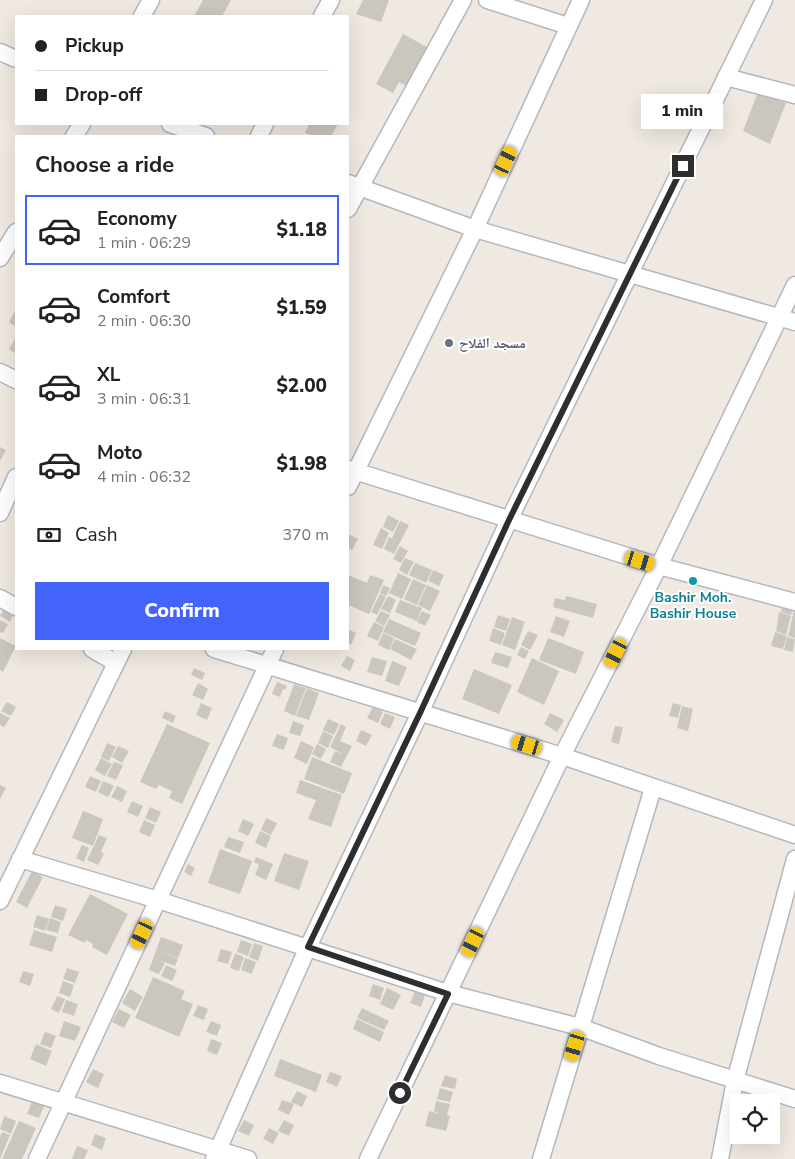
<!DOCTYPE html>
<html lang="en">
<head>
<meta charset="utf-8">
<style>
	:root { --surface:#fff; --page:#f2f2f2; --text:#222; --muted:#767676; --line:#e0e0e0; --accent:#4264fb }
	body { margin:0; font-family:"Nunito Sans","Noto Naskh Arabic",sans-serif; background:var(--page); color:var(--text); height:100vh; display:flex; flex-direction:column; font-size:19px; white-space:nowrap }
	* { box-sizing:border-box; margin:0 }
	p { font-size:16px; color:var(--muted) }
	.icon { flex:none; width:28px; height:28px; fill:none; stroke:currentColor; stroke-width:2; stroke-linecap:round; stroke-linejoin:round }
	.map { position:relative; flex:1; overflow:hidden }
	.side { position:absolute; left:15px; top:135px; width:334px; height:515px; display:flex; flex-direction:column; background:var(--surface); border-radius:0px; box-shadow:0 5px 20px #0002 }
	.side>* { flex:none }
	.guide { position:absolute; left:15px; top:15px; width:334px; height:110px; border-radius:0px; box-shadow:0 5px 20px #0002; display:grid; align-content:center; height:110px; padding:0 20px; background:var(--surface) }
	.fabs { position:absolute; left:730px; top:1094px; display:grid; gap:10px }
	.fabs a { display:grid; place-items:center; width:50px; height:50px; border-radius:0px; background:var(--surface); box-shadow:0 5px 20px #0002; font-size:25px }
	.end { position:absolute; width:22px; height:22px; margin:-11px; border:6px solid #2e2e2e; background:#fff; box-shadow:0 0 0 2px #fff }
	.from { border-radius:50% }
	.bubble { position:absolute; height:35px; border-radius:0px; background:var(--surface); box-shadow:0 5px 20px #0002; font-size:16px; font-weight:800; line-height:35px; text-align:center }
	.car { position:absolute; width:15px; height:30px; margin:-15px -8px; border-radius:6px; box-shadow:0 0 4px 1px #0007; background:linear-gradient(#f5c518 24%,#345 0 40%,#f5c518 0 76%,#345 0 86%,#f5c518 0) }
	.guide b { display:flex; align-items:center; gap:18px; height:48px; font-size:19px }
	.guide b+b { border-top:1px solid var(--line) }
	.guide i { width:12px; height:12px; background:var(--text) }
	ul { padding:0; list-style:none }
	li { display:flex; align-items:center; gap:15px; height:70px; margin:0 10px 8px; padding:0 10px; border:2px solid transparent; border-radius:0px }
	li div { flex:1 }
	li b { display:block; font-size:19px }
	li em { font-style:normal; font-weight:800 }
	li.active { border-color:var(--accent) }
	li>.icon { width:45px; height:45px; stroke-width:1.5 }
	h2 { padding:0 20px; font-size:22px; line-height:60px }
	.pay { display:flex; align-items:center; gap:12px; height:55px; padding:0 20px; font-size:19px }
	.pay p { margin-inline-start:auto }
	.button { display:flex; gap:10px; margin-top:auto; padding:10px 20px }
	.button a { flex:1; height:58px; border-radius:0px; background:var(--accent); color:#fff; font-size:20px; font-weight:800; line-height:58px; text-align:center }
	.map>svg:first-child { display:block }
	.building { fill:#cbc7bf }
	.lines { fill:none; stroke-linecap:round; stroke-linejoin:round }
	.minor-casing { stroke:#b4b7c1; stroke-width:19 }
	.minor { stroke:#fff; stroke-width:16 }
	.route { stroke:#2e2e2e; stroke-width:6 }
	.worship-dot { fill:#6b7280; stroke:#fff; stroke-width:2 }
	.culture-dot { fill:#0f9aa8; stroke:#fff; stroke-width:2 }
	.labels { text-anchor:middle; stroke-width:4; stroke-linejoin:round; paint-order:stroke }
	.worship-label { font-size:14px; font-weight:bold; fill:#5b616d; stroke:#fff; text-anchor:start }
	.culture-label { font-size:14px; font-weight:bold; fill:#0d838f; stroke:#fff }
</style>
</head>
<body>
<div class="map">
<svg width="795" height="1159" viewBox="0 0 795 1159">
	<rect width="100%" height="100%" fill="#efe9e1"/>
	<g class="building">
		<polygon points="203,0 231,0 222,16 194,16"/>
		<polygon points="363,0 389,0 381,22 356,14"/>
		<polygon points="403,34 429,48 408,87 399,82 393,93 376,84"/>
		<polygon points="758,92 786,103 770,144 743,131"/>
		<polygon points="309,124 338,124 331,136 314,136 305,133"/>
		<polygon points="16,309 16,327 9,322"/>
		<polygon points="15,339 16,340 16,354 9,349"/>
		<polygon points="0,447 6,450 0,461"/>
		<polygon points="388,515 399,521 393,532 383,527"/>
		<polygon points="400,521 409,525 394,554 384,549 389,537 397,541 392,538"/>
		<polygon points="381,528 389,533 382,549 373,545"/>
		<polygon points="348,534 358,539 352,550 348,548"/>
		<polygon points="400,546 408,551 401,563 393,559"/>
		<polygon points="405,558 414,562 407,575 399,570"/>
		<polygon points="415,563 432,570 426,583 409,575"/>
		<polygon points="433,570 444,575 439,586 428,581"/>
		<polygon points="398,573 411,579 402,599 389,593"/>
		<polygon points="348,575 367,583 370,575 384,580 369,614 348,605"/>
		<polygon points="413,579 426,585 417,605 404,599"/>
		<polygon points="383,585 390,588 386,596 380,593"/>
		<polygon points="427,585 440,591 430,611 418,605"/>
		<polygon points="380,594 386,597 377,615 371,612"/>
		<polygon points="388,596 396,600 390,613 381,609"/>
		<polygon points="566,596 597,604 593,618 553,607 555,598 565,600"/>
		<polygon points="400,600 416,606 416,608 417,606 422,608 417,621 395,612"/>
		<polygon points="784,602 794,604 791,615 781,612"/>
		<polygon points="795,606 795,638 788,636"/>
		<polygon points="5,607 14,613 10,622 0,616"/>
		<polygon points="381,611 390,615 384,626 375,621"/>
		<polygon points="422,611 431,615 425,626 417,622"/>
		<polygon points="779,612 791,616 786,635 776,631"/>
		<polygon points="498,615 510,619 506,631 494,627"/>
		<polygon points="556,616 570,621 564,637 550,632"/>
		<polygon points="512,617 525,622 515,650 502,645"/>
		<polygon points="389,619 421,633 415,646 383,632"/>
		<polygon points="0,620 8,624 3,633 0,632"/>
		<polygon points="374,622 384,627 378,641 367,636"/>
		<polygon points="493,628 505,633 501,645 489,641"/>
		<polygon points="348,629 356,633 351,645 348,643"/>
		<polygon points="528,631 538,635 530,650 521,645"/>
		<polygon points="775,632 787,636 783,649 771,646"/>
		<polygon points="383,633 394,638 389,650 378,645"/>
		<polygon points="787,637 795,639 793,652 784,650"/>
		<polygon points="0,638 16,646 3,672 0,670"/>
		<polygon points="548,638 584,652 576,674 539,660"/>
		<polygon points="395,639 417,649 411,660 390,649"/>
		<polygon points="521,647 529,651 525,659 517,655"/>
		<polygon points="495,652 512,657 508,668 491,663"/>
		<polygon points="347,656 355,660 350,671 341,666"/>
		<polygon points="372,657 387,661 382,676 367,672"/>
		<polygon points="532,658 559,671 544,705 517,692"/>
		<polygon points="392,661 407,667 399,686 385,681"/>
		<polygon points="194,668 205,673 202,680 191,675"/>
		<polygon points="474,669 512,685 499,714 462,699"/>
		<polygon points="277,682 287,686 285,690 283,689 280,697 272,694"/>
		<polygon points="198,683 208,689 203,700 192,695"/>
		<polygon points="294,684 306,688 295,716 284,711"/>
		<polygon points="307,688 319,693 309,720 296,716"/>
		<polygon points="7,702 16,707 11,716 1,711"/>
		<polygon points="201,703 212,708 207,720 196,715"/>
		<polygon points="673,703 681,705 678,718 669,716"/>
		<polygon points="682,706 693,709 688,731 677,728"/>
		<polygon points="373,707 383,712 378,723 367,718"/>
		<polygon points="165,711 176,716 173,723 162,718"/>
		<polygon points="0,713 10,718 4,727 0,725"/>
		<polygon points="385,713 395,717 390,729 380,724"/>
		<polygon points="550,713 564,720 557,732 544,724"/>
		<polygon points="328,719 339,724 334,735 323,730"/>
		<polygon points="293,721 304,725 300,736 289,733"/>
		<polygon points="167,724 210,743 182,804 169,798 172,791 159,785 156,789 140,782"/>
		<polygon points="341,724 346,727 340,741 352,746 341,767 330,762 335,751 343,754 330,747"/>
		<polygon points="615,726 623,727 619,744 611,742"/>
		<polygon points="361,730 372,735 366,746 356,741"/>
		<polygon points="323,731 333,736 328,748 318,743"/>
		<polygon points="277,734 288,738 284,750 272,746"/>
		<polygon points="301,741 314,747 307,764 294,758"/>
		<polygon points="107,743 116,747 109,761 101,757"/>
		<polygon points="317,744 326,749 321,759 312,754"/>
		<polygon points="118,746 129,751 122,763 112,757"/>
		<polygon points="312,757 352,773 344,794 304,779"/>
		<polygon points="101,758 112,764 105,776 95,770"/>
		<polygon points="114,762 123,765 116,780 107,776"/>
		<polygon points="90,776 101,781 96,792 85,787"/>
		<polygon points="300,780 342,795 331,827 308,819 316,800 296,793"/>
		<polygon points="103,781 114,786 108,797 98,792"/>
		<polygon points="0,785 6,788 0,799"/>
		<polygon points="117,786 127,791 122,802 111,797"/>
		<polygon points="132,801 143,806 138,817 127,812"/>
		<polygon points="150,807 161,812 156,823 145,818"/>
		<polygon points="83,811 103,819 93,846 72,838"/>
		<polygon points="266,818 277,823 271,835 261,830"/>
		<polygon points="243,819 254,824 248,836 238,831"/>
		<polygon points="144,820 155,825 150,837 139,832"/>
		<polygon points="260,831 271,836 266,848 255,843"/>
		<polygon points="99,835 107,838 101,852 104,854 98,865 87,860"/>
		<polygon points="228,837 244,842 240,853 224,847"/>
		<polygon points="82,845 89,848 84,862 76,858"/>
		<polygon points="220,849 252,861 240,894 208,883"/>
		<polygon points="284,853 309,861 299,890 274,881"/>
		<polygon points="256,857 273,864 266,880 255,875 259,865 254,862"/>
		<polygon points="188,864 195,868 191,876 184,872"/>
		<polygon points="32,871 43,877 27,908 16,902"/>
		<polygon points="90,894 128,914 107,955 92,947 93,944 86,940 85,943 68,935"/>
		<polygon points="55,905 67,909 63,921 51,917"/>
		<polygon points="37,915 49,919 45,931 33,927"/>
		<polygon points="50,918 61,922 58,933 46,930"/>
		<polygon points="34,930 57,937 52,952 29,945"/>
		<polygon points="161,937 183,945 178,958 160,951 178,959 175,966 159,960 165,963 159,974 149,970"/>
		<polygon points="241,940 252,944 248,956 237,952"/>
		<polygon points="254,943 263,946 258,961 249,957"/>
		<polygon points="221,949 232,952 228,964 217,961"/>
		<polygon points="235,953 244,957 239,971 230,968"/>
		<polygon points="245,958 256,962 252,974 241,970"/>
		<polygon points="166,965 177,970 172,981 161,976"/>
		<polygon points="67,968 79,972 75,983 63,979"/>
		<polygon points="23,971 34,974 30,986 19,982"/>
		<polygon points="153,977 185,991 181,999 193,1004 179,1037 135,1018"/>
		<polygon points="63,981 74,985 70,997 59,993"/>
		<polygon points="373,984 384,988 380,1000 369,996"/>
		<polygon points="387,988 401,995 393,1010 380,1004"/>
		<polygon points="130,989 143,997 135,1011 122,1003"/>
		<polygon points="415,991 425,995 421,1007 410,1003"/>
		<polygon points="57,996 65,999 59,1013 51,1009"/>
		<polygon points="66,1000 78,1004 74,1016 62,1012"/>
		<polygon points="198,1005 208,1009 204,1020 193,1016"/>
		<polygon points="362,1008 389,1021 384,1030 357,1018"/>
		<polygon points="119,1009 131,1015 124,1028 112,1022"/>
		<polygon points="357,1019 384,1032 380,1042 353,1029"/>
		<polygon points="64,1021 81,1027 75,1041 59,1036"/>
		<polygon points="211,1021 221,1025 217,1036 206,1032"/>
		<polygon points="45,1032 56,1036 51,1048 40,1044"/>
		<polygon points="211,1039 222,1043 217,1055 207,1051"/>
		<polygon points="36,1044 52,1051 46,1066 30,1059"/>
		<polygon points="280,1059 322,1075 316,1092 274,1076"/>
		<polygon points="93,1069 104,1074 98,1088 86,1082"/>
		<polygon points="330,1072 342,1076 337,1087 326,1082"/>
		<polygon points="445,1075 457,1079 455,1089 441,1086"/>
		<polygon points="440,1088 453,1092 450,1102 437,1099"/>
		<polygon points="297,1091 307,1096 302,1107 291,1102"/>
		<polygon points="282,1100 294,1104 289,1115 278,1110"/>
		<polygon points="32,1101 44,1106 39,1118 27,1114"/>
		<polygon points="436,1101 450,1104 447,1115 450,1116 446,1131 425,1126 429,1111 440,1114 434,1111"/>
		<polygon points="4,1116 16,1121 11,1134 0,1129"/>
		<polygon points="244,1120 254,1125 249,1136 238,1131"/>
		<polygon points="284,1120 294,1125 289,1136 278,1131"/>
		<polygon points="19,1121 36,1128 22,1159 2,1159"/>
		<polygon points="269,1128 279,1133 273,1144 263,1139"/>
		<polygon points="2,1132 10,1135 0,1159 0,1137"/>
		<polygon points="95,1134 106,1138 102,1150 91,1145"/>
		<polygon points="77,1146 88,1150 84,1159 72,1159"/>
	</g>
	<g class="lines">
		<g class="minor-casing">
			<g id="minor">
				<polyline points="487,0 568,26"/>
				<polyline points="142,16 151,0"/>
				<polyline points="322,16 331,0"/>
				<polyline points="0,52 16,59"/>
				<polyline points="726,77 795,95"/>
				<polyline points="170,124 206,136"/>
				<polyline points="74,136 82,124"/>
				<polyline points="259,136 265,124"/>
				<polyline points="348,183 475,229 795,322"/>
				<polyline points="348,209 463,0"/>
				<polyline points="0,258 16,232"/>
				<polyline points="0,372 16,380"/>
				<polyline points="348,469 659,566 795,602"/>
				<polyline points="348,487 475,229 581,0"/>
				<polyline points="0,513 16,477"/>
				<polyline points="0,598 16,607"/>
				<polyline points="92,649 116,663"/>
				<polyline points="214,649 562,756 795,835"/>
				<polyline points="20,859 158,900 448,993 580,1027 659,1056 795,1099"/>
				<polyline points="0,901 123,649"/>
				<polyline points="0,1083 248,1159"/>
				<polyline points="37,1159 275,649"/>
				<polyline points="214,1159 308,947 420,713 509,520 764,0"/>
				<polyline points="368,1159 562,756 659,566 795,285"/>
				<polyline points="541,1159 653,788"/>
				<polyline points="720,1159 735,1081 795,859"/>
			</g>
		</g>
		<use href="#minor" class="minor"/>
	</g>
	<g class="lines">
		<polyline class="route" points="400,1093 448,994 308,947 420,713 509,520 683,166"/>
	</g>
	<circle class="worship-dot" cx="449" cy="343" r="5"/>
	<circle class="culture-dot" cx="693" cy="581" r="5"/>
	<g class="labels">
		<g class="worship-label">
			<text x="459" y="348">مسجد الفلاح</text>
		</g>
		<g class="culture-label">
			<text x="693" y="602">Bashir Moh.<tspan x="693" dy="16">Bashir House</tspan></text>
		</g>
	</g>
</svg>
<div class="fabs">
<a><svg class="icon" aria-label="locate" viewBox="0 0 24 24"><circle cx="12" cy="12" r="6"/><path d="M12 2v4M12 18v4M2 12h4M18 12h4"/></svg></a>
</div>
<i class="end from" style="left:400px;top:1093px"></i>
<i class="end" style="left:683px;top:166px"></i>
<div class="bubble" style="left:641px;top:94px;width:82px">1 min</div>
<i class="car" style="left:506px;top:161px;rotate:25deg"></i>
<i class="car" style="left:640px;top:561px;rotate:107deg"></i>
<i class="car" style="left:616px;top:653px;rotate:206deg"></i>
<i class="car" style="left:527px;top:745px;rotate:287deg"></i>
<i class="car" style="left:142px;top:934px;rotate:205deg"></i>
<i class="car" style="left:473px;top:942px;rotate:206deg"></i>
<i class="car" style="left:575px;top:1046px;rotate:197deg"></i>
<div class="guide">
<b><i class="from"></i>Pickup</b>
<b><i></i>Drop-off</b>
</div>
<section class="side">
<h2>Choose a ride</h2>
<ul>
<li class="active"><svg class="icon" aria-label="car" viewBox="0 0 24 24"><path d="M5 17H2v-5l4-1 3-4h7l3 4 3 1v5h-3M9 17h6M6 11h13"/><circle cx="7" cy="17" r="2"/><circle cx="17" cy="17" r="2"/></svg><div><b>Economy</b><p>1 min · 06:29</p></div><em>$1.18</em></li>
<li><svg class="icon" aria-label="car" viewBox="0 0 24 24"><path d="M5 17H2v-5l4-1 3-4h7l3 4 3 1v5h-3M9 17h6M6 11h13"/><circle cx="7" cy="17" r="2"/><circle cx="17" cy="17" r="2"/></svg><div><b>Comfort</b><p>2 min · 06:30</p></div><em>$1.59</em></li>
<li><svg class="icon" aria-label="car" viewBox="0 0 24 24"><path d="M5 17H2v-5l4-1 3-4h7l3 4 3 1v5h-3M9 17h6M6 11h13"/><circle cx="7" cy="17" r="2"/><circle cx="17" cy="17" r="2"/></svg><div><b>XL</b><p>3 min · 06:31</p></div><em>$2.00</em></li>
<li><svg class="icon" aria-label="car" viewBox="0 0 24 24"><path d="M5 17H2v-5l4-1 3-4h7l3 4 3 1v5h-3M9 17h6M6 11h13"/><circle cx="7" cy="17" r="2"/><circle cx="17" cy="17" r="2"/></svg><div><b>Moto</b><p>4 min · 06:32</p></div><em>$1.98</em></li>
</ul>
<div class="pay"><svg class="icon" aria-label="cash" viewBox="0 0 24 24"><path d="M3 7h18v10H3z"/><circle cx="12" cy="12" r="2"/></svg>Cash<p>370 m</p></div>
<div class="button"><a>Confirm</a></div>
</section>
</div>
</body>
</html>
